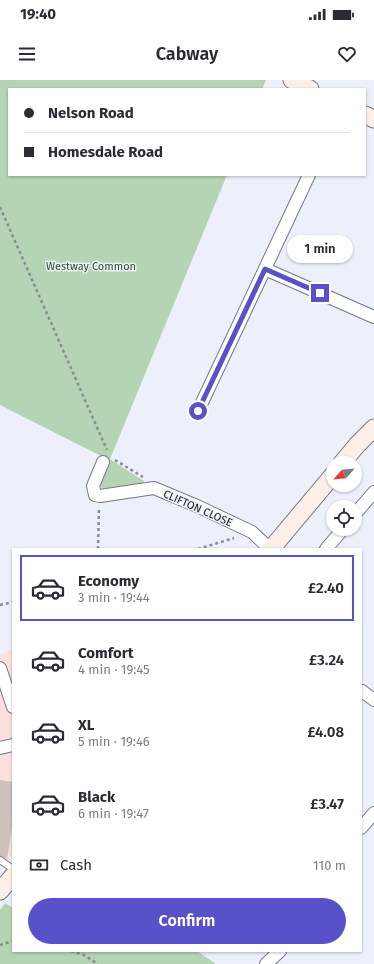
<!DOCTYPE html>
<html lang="en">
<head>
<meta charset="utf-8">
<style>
	:root { --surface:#fff; --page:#f7f7f7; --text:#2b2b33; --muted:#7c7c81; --line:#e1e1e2; --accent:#5951c9 }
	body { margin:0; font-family:"Fira Sans",sans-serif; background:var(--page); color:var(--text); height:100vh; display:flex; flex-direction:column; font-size:15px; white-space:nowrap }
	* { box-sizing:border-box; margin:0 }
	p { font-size:13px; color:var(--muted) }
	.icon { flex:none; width:22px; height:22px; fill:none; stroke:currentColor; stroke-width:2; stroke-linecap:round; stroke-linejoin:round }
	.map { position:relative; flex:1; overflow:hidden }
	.side { position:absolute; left:12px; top:468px; width:350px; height:404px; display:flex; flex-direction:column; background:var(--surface); border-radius:0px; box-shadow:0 1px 3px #0004 }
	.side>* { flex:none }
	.hud { position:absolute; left:8px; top:8px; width:358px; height:88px; border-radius:0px; box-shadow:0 1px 3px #0004; display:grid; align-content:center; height:88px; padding:0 16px; background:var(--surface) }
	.needle { width:26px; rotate:243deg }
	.tools { position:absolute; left:326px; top:376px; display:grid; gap:8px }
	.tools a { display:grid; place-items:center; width:36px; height:36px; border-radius:50%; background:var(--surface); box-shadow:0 1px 3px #0004; font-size:20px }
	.end { position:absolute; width:18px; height:18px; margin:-9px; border:5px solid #5951c9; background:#fff; box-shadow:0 0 0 2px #fff }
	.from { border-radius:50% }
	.bubble { position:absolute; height:28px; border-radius:14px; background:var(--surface); box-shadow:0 1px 3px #0004; font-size:13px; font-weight:600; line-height:28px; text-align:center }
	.hud b { display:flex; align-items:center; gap:14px; height:38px; font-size:15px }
	.hud b+b { border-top:1px solid var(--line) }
	.hud i { width:10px; height:10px; background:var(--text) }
	ul { padding:7px 0 0; list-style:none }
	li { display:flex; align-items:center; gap:12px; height:66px; margin:0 8px 6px; padding:0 8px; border:2px solid transparent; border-radius:0px }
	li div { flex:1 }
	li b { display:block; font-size:15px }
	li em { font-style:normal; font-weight:600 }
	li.active { border-color:var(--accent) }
	li>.icon { width:36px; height:36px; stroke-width:1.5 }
	.pay { display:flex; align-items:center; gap:10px; height:44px; padding:0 16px; font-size:15px }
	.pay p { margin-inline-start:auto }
	.cta { display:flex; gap:8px; margin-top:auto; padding:8px 16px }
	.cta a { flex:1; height:46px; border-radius:24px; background:var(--accent); color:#fff; font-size:16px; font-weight:600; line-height:46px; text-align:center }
	.status { display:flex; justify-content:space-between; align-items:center; height:28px; padding:0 20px; background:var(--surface); direction:ltr }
	.status svg { height:11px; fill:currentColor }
	header { display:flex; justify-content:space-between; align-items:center; height:52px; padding:0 16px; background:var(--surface); font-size:18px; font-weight:600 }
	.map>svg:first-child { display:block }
	.commercial { fill:#fbe0dd }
	.green { fill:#b4d4b3 }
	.building { fill:#cec1bf }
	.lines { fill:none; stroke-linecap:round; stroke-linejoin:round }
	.lane-casing { stroke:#767983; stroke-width:8 }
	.street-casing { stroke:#767983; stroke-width:14 }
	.secondary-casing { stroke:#767983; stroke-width:19 }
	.path { stroke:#898b92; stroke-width:2.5; stroke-dasharray:3 3; stroke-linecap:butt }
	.lane { stroke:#fff; stroke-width:6 }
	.street { stroke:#fff; stroke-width:12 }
	.secondary { stroke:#fcefe7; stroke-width:17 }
	.route { stroke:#5951c9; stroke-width:5 }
	.labels { text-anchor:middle; stroke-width:3; stroke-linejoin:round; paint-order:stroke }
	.park-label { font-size:11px; fill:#1f5522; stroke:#edf0fb }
	.street-label { font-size:11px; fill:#1b1c1f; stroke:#edf0fb }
</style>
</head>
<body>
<div class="status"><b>19:40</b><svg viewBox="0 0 49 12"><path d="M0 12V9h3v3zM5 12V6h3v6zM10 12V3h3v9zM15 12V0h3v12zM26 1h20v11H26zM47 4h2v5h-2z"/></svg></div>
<header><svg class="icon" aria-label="menu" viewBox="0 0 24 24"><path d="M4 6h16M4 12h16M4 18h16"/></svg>Cabway<svg class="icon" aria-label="heart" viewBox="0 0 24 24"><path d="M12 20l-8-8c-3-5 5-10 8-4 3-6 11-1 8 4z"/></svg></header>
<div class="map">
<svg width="374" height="884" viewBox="0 0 374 884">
	<rect width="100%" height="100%" fill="#edf0fb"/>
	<polygon class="commercial" points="13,568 13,773 0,788 0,575"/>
	<g class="green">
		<path d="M0,0H266L262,9H9V95H227L110,379L144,401V404L105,411C94,404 106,389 109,380L0,325Z"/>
		<polygon points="5,823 13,828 13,871 197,871 216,884 0,884 0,830"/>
	</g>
	<polygon class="building" points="0,700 13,702 13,748 12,748 7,779 0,776"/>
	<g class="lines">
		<g class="lane-casing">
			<polyline id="lane" points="0,780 13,789"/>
		</g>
		<g class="street-casing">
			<g id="street">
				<polyline points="265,189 374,237"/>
				<polyline points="198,331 309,95"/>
				<polyline points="103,382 93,406 95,415 100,416 154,408 197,426 252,452 270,469"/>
				<polyline points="355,434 374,412"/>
				<polyline points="326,469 343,449"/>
				<polyline points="0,588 13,627"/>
				<polyline points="362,611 374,620"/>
				<polyline points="0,668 13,665"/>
				<polyline points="361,748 374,733"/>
				<polyline points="266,884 280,871"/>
			</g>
		</g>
		<g class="secondary-casing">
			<g id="secondary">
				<polyline points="292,0 310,9"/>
				<polyline points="365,35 374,39"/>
				<polyline points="342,383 357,365 374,348"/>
				<polyline points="271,469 333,395"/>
				<polyline points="0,811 13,796"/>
			</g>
		</g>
		<g class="path">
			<polyline points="0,127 107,370"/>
			<polyline points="115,380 143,397"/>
			<polyline points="98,469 99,427"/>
			<polyline points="198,469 234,458"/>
			<polyline points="0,525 13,522"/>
			<polyline points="0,865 13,861"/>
			<polyline points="71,871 84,875 98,884"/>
		</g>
		<use href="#lane" class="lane"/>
		<use href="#street" class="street"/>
		<use href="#secondary" class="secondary"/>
	</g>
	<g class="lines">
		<polyline class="route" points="198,331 265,189 320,213"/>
	</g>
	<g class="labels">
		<g class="park-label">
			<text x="91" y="190">Westway Common</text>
		</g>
		<g class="street-label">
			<text transform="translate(198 428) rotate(24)" y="4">CLIFTON CLOSE</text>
		</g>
	</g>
</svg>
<div class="tools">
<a><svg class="needle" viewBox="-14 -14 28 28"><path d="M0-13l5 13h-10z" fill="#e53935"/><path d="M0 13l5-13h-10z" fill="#7c7c81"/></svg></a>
<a><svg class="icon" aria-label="locate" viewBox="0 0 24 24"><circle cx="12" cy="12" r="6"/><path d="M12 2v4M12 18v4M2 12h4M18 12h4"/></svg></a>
</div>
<i class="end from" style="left:198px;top:331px"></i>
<i class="end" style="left:320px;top:213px"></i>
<div class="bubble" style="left:287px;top:155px;width:66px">1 min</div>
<div class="hud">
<b><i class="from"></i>Nelson Road</b>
<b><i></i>Homesdale Road</b>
</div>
<section class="side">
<ul>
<li class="active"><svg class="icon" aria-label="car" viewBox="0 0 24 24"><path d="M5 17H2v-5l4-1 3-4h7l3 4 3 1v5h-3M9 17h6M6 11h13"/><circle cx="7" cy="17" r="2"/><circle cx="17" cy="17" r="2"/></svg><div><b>Economy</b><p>3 min · 19:44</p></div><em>£2.40</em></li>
<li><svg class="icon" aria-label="car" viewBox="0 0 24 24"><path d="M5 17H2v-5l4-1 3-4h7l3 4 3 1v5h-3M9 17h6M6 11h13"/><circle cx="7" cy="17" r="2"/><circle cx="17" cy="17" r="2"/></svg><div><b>Comfort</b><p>4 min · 19:45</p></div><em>£3.24</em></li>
<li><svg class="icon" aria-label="car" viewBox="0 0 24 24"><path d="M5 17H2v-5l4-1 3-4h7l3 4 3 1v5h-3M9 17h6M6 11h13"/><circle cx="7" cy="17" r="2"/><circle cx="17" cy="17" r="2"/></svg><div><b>XL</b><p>5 min · 19:46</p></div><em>£4.08</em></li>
<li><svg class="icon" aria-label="car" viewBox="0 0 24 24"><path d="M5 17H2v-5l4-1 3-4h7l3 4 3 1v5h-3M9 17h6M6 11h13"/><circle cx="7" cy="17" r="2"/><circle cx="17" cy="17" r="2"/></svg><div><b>Black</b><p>6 min · 19:47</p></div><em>£3.47</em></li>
</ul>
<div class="pay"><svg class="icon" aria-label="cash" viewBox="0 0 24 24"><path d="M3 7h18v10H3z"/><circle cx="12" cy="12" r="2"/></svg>Cash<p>110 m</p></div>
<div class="cta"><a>Confirm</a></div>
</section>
</div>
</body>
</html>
